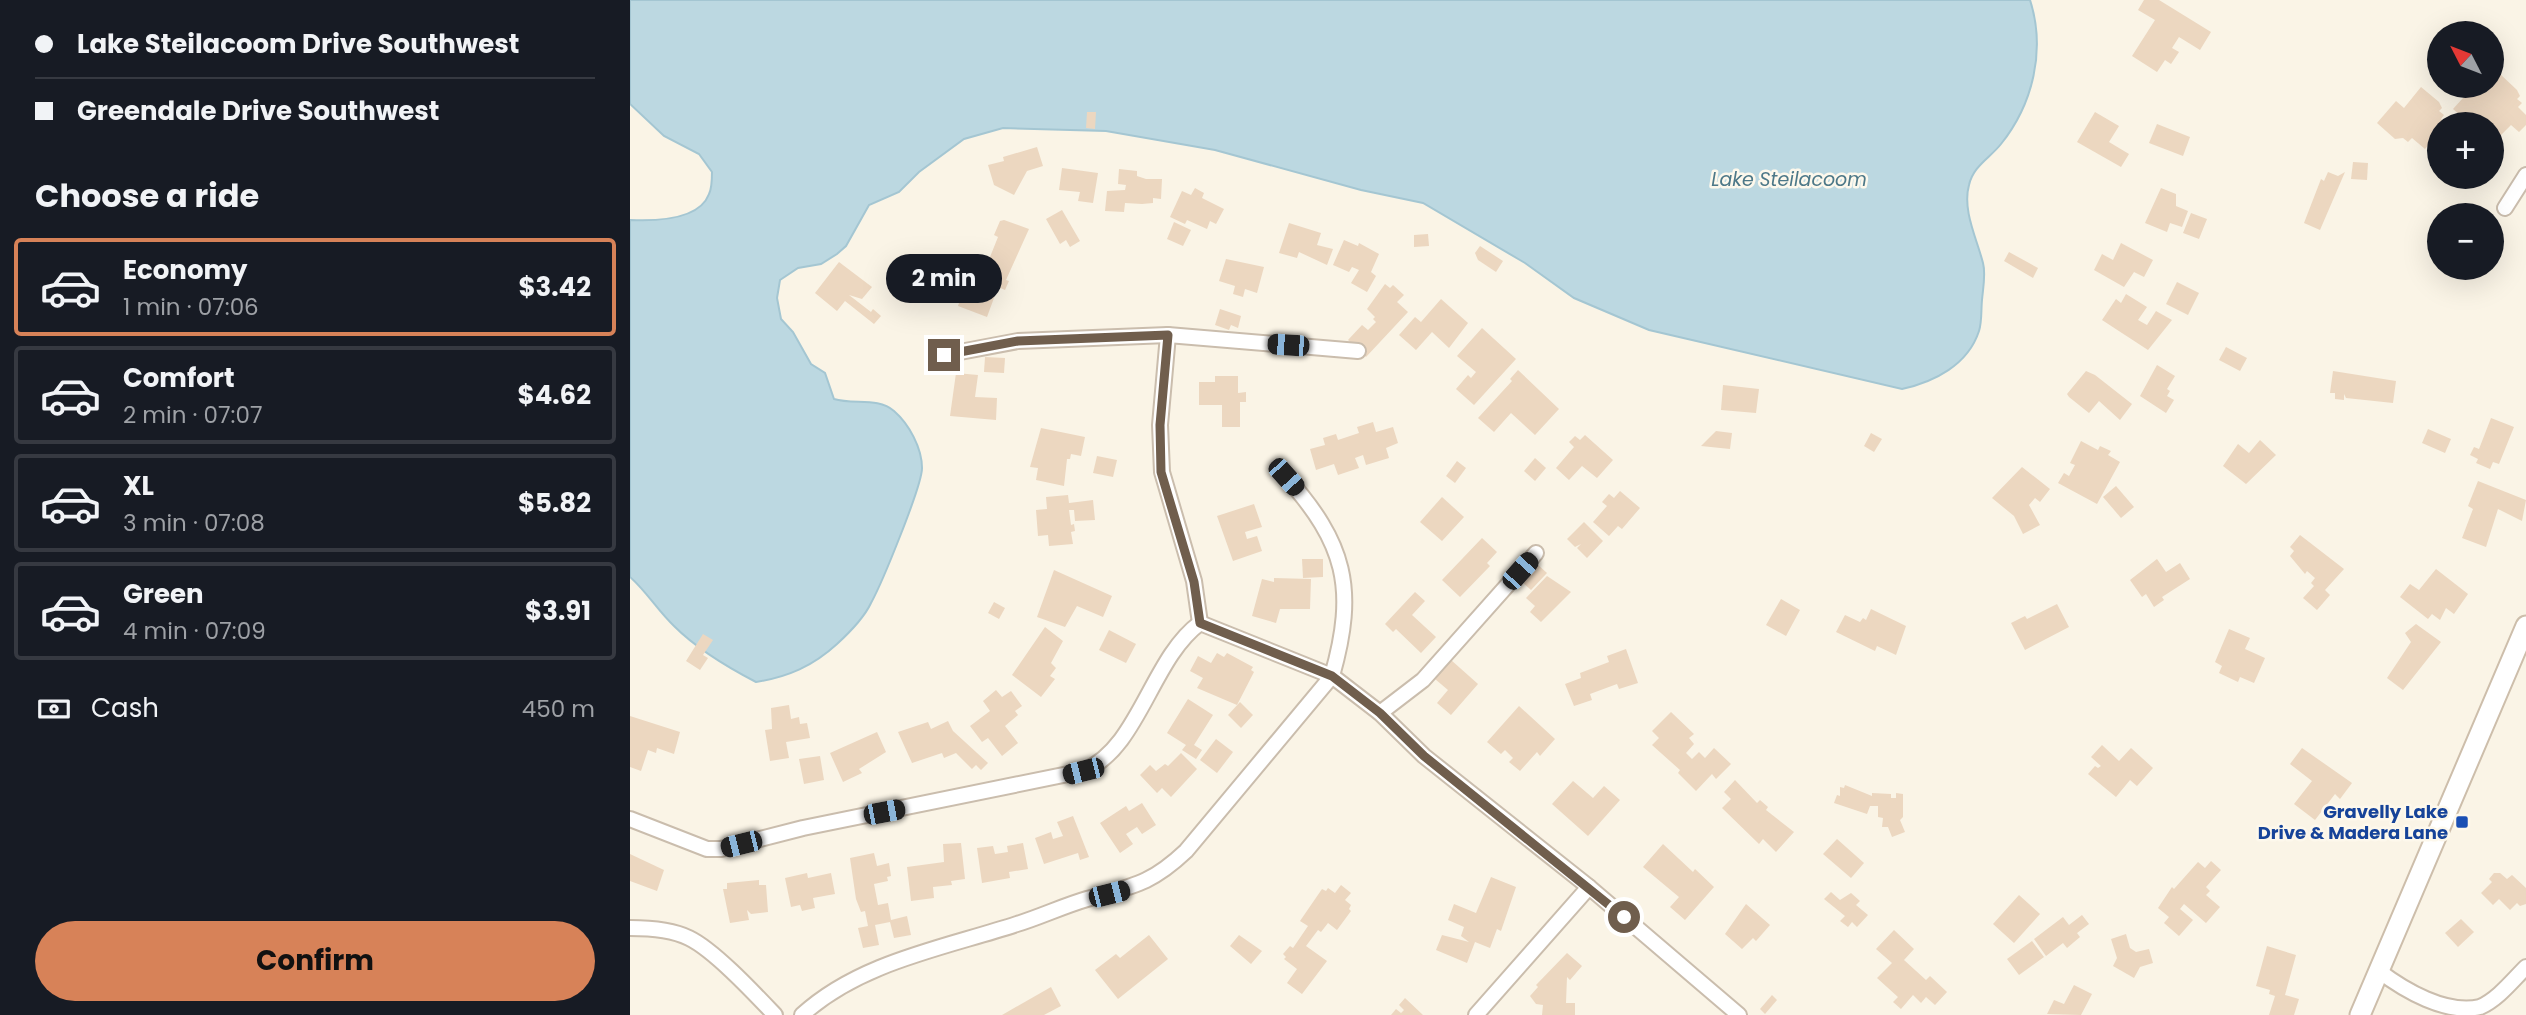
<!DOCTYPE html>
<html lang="en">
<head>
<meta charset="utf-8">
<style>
	:root { --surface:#171b24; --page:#242831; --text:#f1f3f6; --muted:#9ea1a6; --line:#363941; --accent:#d78258 }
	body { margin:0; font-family:Poppins,sans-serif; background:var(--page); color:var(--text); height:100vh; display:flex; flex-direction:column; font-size:26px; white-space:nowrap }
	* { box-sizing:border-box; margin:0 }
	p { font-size:23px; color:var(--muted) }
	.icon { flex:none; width:38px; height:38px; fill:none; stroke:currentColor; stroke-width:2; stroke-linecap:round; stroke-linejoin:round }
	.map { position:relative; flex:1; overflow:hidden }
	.drawer { display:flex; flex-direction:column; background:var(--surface); width:630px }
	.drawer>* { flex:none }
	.hud { display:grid; align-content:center; height:154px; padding:0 35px; background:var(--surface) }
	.needle { width:46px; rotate:312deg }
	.fabs { position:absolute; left:1797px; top:21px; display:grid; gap:14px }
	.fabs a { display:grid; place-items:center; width:77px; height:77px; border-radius:50%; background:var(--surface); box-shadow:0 7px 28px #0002; font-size:35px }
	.end { position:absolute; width:32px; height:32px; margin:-16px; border:9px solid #705e4d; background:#fff; box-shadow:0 0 0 4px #fff }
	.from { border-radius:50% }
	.bubble { position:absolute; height:49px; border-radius:24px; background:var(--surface); box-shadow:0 7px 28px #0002; font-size:23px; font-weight:700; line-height:49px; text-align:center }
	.car { position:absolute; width:21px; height:42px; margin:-21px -10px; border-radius:9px; box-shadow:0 0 5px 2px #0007; background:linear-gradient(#222 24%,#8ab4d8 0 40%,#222 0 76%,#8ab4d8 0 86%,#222 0) }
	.hud b { display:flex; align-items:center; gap:24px; height:66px; font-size:26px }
	.hud b+b { border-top:2px solid var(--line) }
	.hud i { width:18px; height:18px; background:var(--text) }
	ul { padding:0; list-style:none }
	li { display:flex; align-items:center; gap:21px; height:98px; margin:0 14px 10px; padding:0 21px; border:4px solid var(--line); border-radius:7px }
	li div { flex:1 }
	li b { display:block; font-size:26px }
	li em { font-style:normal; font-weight:700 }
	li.selected { border-color:var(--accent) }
	li>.icon { width:63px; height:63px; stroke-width:1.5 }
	h2 { padding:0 35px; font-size:32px; line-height:84px }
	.pay { display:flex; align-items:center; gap:18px; height:77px; padding:0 35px; font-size:26px }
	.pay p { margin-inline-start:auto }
	.button { display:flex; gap:14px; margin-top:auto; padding:14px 35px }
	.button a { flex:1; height:80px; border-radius:42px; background:var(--accent); color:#111; font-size:28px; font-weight:700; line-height:80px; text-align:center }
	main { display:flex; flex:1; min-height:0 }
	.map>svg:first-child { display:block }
	.water { fill:#bcd8e1; stroke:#a4c6d2; stroke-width:2 }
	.building { fill:#ecd7c0 }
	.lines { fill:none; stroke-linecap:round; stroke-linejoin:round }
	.street-casing { stroke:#cabdad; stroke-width:18 }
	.secondary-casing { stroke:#cdbeab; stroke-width:23 }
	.street { stroke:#fff; stroke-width:14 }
	.secondary { stroke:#fff; stroke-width:19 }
	.route { stroke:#705e4d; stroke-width:9 }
	.transit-dot { fill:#1a4fb4; stroke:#fdf8ec; stroke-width:2.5 }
	.labels { text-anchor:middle; stroke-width:5; stroke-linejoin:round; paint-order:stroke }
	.transit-label { font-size:18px; font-weight:bold; fill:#164399; stroke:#fdf8ec; text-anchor:end }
	.water-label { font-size:19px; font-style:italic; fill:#4d7888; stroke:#fdf8ec }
</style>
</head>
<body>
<main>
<section class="drawer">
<div class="hud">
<b><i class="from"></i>Lake Steilacoom Drive Southwest</b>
<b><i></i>Greendale Drive Southwest</b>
</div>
<h2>Choose a ride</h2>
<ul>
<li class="selected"><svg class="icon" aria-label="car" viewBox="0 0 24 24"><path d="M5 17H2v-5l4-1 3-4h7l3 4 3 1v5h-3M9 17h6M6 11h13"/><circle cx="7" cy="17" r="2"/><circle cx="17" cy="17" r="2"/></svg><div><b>Economy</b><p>1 min · 07:06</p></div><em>$3.42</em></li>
<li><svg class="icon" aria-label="car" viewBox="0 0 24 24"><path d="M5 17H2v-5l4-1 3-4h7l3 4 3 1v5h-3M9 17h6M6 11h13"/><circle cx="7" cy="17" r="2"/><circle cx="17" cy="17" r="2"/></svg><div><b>Comfort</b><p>2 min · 07:07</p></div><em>$4.62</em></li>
<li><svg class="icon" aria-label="car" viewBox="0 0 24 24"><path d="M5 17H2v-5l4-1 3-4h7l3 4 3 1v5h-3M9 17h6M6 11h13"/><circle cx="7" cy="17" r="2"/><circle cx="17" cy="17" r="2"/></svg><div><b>XL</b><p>3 min · 07:08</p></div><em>$5.82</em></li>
<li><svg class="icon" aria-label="car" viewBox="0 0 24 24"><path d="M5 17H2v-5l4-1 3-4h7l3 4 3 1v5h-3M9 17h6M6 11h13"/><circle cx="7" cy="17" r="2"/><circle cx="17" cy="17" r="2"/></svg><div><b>Green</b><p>4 min · 07:09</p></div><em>$3.91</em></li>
</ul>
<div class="pay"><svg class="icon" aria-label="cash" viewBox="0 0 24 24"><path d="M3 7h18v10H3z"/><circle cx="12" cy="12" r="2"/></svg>Cash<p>450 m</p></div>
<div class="button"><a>Confirm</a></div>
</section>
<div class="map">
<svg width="1896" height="1015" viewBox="0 0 1896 1015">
	<rect width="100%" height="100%" fill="#faf4e6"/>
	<path class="water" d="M0,0H1400C1416,50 1403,104 1371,144C1360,158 1343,166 1339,185C1332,210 1347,239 1353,263C1356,274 1353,288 1352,300C1351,310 1352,322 1349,331C1338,365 1304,382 1272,389L1019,330L944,298L895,263L793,203L731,190L585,150L476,131L373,128L334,139L289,172L269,192L239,205L216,246L207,254L191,264L168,268L150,280L147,298L151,319L163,332L181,364L195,373L204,399C224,405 248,397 264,411C279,424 292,448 292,468C292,486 252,583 241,603C234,618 219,633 207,644C183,666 158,677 126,682C97,667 68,650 44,626C28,611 17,592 0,577V220C23,221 69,221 79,194C82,188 82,179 82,172L69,154L34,136L0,104Z"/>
	<g class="building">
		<polygon points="1514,0 1529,0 1581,32 1570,50 1549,37 1542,48 1549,52 1541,64 1535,60 1527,72 1502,56 1525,20 1508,10"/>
		<polygon points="1870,74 1887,90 1890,96 1887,99 1892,103 1888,107 1896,115 1896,125 1889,132 1881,125 1870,136 1862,129 1862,124 1840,124 1823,109 1843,87 1851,94"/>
		<polygon points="1791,87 1809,102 1812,108 1809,111 1814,115 1811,119 1816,124 1810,124 1810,141 1805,137 1795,149 1782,138 1778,142 1773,138 1765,139 1747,123 1766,101 1774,108"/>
		<polygon points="457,112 466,112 465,129 456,128"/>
		<polygon points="1465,112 1489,126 1479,142 1499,154 1491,167 1447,142"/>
		<polygon points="1527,124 1560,137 1553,156 1519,143"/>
		<polygon points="407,147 413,166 397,171 384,195 364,185 358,165 374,161 373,157"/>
		<polygon points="1723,162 1738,163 1737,180 1721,179"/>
		<polygon points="432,168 468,173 463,203 448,201 450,192 429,190"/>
		<polygon points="489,169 507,171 507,176 516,179 532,179 531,199 523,198 523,203 512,204 495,203 494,212 475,211 477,191 495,190 496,185 488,184"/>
		<polygon points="1698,172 1708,176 1715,172 1690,230 1674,223 1691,179 1694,181"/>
		<polygon points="565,188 574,193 572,198 594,209 586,224 580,221 577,229 557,220 555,224 540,217 552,191 561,195"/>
		<polygon points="1531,188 1546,194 1546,206 1558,211 1552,227 1540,223 1537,232 1515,223"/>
		<polygon points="432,210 450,241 440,247 436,240 430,244 416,219"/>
		<polygon points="1561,213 1577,219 1569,239 1553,233"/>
		<polygon points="374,220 399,229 376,280 379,281 375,290 368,287 357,317 328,306 332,294 337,296 344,277 350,279 356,256 360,257 368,237 364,235 370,221"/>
		<polygon points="544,222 561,230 553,246 537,239"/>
		<polygon points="659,223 691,233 687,245 703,249 697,265 669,252 667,258 649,253"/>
		<polygon points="798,234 799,246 784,247 784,235"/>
		<polygon points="714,240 728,246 729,243 749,254 741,272 746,276 737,292 721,283 729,270 722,267 719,272 703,265"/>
		<polygon points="1491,243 1523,260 1514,277 1504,272 1494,287 1464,270 1472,254 1483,260"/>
		<polygon points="850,246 873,261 866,272 848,260 845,253"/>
		<polygon points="1379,252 1408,268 1403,278 1374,261"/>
		<polygon points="596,259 634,267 627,293 615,289 613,297 603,294 605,286 589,281"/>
		<polygon points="209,262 242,287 232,299 219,295 241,312 243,309 251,316 244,324 215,301 207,311 185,293"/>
		<polygon points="1547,282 1569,293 1558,315 1536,304"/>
		<polygon points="755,284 760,288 763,285 774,295 767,302 778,312 736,357 718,340 732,325 738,330 746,322 743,319 745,317 737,309"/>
		<polygon points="1496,294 1517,307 1508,320 1517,325 1526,311 1542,320 1518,350 1472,320 1486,299 1491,303"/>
		<polygon points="811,299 838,323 819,348 802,332 786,350 769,335 785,317 791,322"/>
		<polygon points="590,309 611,316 608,328 601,325 599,330 585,325"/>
		<polygon points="852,328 886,359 844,405 826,389 838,375 841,378 846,372 827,356"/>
		<polygon points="1596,347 1617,358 1610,371 1589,360"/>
		<polygon points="355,357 375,358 374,373 354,372"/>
		<polygon points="1527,365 1545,376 1537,389 1540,391 1537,396 1544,400 1536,413 1510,396"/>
		<polygon points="888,370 929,409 905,435 881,413 864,432 848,418 882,381 880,379"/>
		<polygon points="1456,371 1465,375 1502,404 1490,420 1469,401 1459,413 1439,397 1437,394"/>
		<polygon points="1703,371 1766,381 1763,403 1716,398 1714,394 1714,400 1705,399 1705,393 1700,393"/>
		<polygon points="326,373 348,375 345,397 367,398 366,420 320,416"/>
		<polygon points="585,376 608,376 608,393 616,392 616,402 610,402 610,427 592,427 592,405 569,405 569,382 585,382"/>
		<polygon points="1093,385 1129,389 1126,413 1091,410"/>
		<polygon points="1861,418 1884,427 1869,464 1863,462 1860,469 1846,463 1848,459 1840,455 1844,447 1849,449"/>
		<polygon points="743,422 746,432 763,427 768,443 756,448 759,458 736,465 733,455 725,458 729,468 708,475 704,464 686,470 680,449 695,445 693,438 706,434 708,440 729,433 727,427"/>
		<polygon points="411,428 455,437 451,456 441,454 440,459 437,459 434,486 406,480 408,468 400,467"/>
		<polygon points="1798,429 1821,439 1815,453 1792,443"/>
		<polygon points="1086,431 1102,433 1100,449 1071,446"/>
		<polygon points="1241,433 1252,439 1244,452 1234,446"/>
		<polygon points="955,435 983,460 967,478 952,466 939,480 926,468 944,447 939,442 945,436 950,440"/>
		<polygon points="1630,440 1646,455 1616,484 1593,466 1608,444 1619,453"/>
		<polygon points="1451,441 1468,450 1470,446 1481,451 1478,455 1490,462 1467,504 1428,483 1434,473 1439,476 1445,465 1440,463"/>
		<polygon points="467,456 487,460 483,477 463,473"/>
		<polygon points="905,458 916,468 905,481 894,471"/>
		<polygon points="827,461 836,468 825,483 816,476"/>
		<polygon points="1392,467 1420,489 1410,502 1405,498 1399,505 1410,525 1393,534 1384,516 1362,498"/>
		<polygon points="1848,481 1896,500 1892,521 1868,509 1856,547 1832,538 1843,509 1838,506"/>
		<polygon points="1486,486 1504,507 1491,518 1473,497"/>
		<polygon points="990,491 1010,508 992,529 988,526 979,536 963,522 977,506 972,502 979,494 984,498"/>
		<polygon points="438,495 439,503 463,500 465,520 445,521 444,510 439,510 441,525 444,524 445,531 441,532 443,544 419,546 418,535 408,536 406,510 417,509 416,497"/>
		<polygon points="812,497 834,517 812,541 790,522"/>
		<polygon points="624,504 632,527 615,532 617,539 627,536 632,551 603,561 587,516"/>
		<polygon points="954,522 973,541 957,558 947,548 951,544 945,547 937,539"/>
		<polygon points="1670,535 1714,569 1695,590 1700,595 1687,610 1673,598 1684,586 1681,583 1685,578 1677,571 1675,574 1660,556 1664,551 1660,547"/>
		<polygon points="852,538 867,552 857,563 860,566 830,597 812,580"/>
		<polygon points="672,559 693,559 693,577 673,578"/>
		<polygon points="1527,559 1536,572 1550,563 1560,579 1532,597 1534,600 1524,607 1516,594 1512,597 1500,580"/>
		<polygon points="907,564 917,573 901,590 891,581"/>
		<polygon points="1806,569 1838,594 1824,614 1816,608 1810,620 1802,614 1798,619 1770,597 1780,584 1789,590"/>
		<polygon points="424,570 482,596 473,617 447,606 435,627 407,617"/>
		<polygon points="917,576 941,592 911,622 900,612 905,606 896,598"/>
		<polygon points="644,578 681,579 680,609 650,609 646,623 622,616 632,579 644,582"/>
		<polygon points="785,592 795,601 782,615 806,637 791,653 766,629 763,632 755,624"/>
		<polygon points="1151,599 1170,610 1156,636 1136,625"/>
		<polygon points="364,602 375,608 369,619 358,613"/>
		<polygon points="1427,604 1439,627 1395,650 1381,623 1395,616 1397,619"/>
		<polygon points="1241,609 1276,626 1266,655 1247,646 1245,651 1206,632 1215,615 1230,622 1233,618 1236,620"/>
		<polygon points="1786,624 1811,642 1773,690 1757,678 1781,642 1775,633"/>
		<polygon points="415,627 433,641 421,663 426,668 420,676 425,679 411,697 382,675"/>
		<polygon points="1599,629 1620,638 1615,649 1635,658 1624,683 1610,677 1608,682 1589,673 1592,666 1585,662"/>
		<polygon points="479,630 506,644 496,663 469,650"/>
		<polygon points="73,634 83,640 73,655 78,658 70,670 56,661"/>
		<polygon points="996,649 1008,683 989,689 987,684 960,694 962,700 944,706 935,684 951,678 950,673 979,662 977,656"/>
		<polygon points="587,653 594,657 597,653 623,667 621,670 624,672 607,705 567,688 573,678 560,671 568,656 581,663"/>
		<polygon points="821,660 848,684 821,715 807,703 818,690 805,679"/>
		<polygon points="366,690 372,697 381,691 392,706 385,711 388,715 375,726 388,743 372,756 358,738 352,742 340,726 360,711 353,701"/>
		<polygon points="558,699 583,715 564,745 572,750 566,759 552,750 556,745 537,733"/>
		<polygon points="610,702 623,715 611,728 598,715"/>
		<polygon points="159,705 161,719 169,717 170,724 177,723 180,738 156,742 159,758 140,761 135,730 142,729 141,708"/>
		<polygon points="889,706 925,739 910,756 907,752 890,771 879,762 883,758 875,750 871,754 857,742"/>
		<polygon points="1041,712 1064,734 1059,738 1064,744 1056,753 1062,759 1069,752 1075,758 1084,748 1101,764 1086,779 1082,774 1066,791 1048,773 1050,770 1022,745 1029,738 1022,731"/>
		<polygon points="0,716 50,732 44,754 27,748 26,753 18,750 11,771 0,767"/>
		<polygon points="318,721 323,731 358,763 351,770 346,765 342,769 326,753 314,758 312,753 282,763 268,732 298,722 301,729"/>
		<polygon points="247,732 256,752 229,769 232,773 213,782 200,753"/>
		<polygon points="586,739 603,752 587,773 570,760"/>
		<polygon points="1472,745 1489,761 1501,748 1523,768 1507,786 1500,780 1486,797 1458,774 1465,766 1468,768 1471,766 1461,757"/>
		<polygon points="1672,748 1722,783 1710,799 1705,794 1685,820 1664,804 1682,781 1660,764"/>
		<polygon points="551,753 567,769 541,797 532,788 527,793 510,775 520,765 526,771 535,764 538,766"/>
		<polygon points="190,756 194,780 174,784 169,759"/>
		<polygon points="1105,780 1127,803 1130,800 1138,807 1136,810 1164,832 1146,852 1133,839 1129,844 1092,808 1101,799 1094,792"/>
		<polygon points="943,781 963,798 974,786 990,800 958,836 922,804"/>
		<polygon points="1215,785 1242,796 1242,793 1261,794 1261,798 1266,798 1266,793 1273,794 1273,817 1270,820 1275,832 1262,837 1258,827 1252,827 1253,818 1248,817 1248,806 1240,806 1237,814 1204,803 1207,795 1210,796 1210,787 1214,788"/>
		<polygon points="512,803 526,825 512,834 507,827 496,834 503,844 490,853 470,823 496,806 499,811"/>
		<polygon points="443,816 459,857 450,860 448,853 414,864 405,838 421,832 423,839 433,836 427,822"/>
		<polygon points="1207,839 1234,863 1221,878 1193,854"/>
		<polygon points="331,843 335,879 321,881 322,885 303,887 304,898 281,901 277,867 314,862 313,844"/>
		<polygon points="393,843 398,869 379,872 380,878 352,883 347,848 363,846 365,854 378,852 377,846"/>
		<polygon points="1033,844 1063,872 1065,869 1084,887 1055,920 1040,907 1049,897 1013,867"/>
		<polygon points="244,853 247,866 259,863 261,876 257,877 258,881 244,884 248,905 258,903 261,920 277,916 281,935 264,938 260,922 245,925 249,945 233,948 228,928 238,926 235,911 231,912 226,899 220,858"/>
		<polygon points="0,854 34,870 27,891 0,881"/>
		<polygon points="1581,861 1591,870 1576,887 1580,891 1576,895 1590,907 1576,923 1554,904 1550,909 1563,920 1549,936 1534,923 1539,917 1528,908 1542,887 1544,889 1568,862 1575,868"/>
		<polygon points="177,873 178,878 201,873 205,894 183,898 185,908 172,911 170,905 161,907 155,878"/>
		<polygon points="1864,873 1870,873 1877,879 1882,875 1896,888 1896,904 1890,906 1887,903 1880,910 1869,899 1863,905 1851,893 1862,882 1859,879"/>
		<polygon points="861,877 886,887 871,931 867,929 860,948 845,942 837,963 806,950 812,935 839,942 831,936 834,927 818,920 824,904 846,913"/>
		<polygon points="129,880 129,885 136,885 138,912 121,914 117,910 119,920 100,923 93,889 97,889 97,883"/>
		<polygon points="711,885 721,893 715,900 721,905 719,909 721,911 707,930 698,923 691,932 688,930 676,946 697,961 672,994 657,983 667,969 654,959 656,957 653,954 660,946 663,948 678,926 670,921 692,889 696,891 698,888 705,893"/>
		<polygon points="1201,892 1210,900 1221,893 1230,901 1226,905 1238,915 1227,927 1222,922 1218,927 1210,921 1215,916 1194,899"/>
		<polygon points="1389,895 1410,914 1384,943 1363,924"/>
		<polygon points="1116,904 1140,925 1126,941 1123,938 1112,949 1095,934"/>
		<polygon points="1452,915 1459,924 1447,933 1450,937 1437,948 1433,943 1416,956 1404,939 1433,917 1439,925"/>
		<polygon points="1831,919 1844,932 1828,947 1815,933"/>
		<polygon points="1264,930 1284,949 1274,960 1296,980 1300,976 1317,992 1305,1005 1296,997 1291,1003 1283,995 1271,1009 1263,1002 1268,997 1247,978 1262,963 1246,949"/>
		<polygon points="1496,934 1500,948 1506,952 1519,949 1523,963 1510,967 1504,978 1483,966 1487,958 1481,939"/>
		<polygon points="519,935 538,959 488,999 465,970 486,954 490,958"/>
		<polygon points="609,935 632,951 621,964 600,946"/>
		<polygon points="1402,941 1414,957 1389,975 1377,959"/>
		<polygon points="1637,946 1666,955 1655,995 1669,999 1664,1015 1639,1015 1645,996 1639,994 1640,990 1626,986"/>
		<polygon points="937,953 952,966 940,980 937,977 936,1003 945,1003 945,1015 912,1015 913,1005 906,1004 900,996 908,987 906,985"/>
		<polygon points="1444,985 1462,994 1451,1015 1417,1014 1424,1000 1434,1004"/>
		<polygon points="421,987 431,1006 414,1015 372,1015"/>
		<polygon points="1142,995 1147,1000 1135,1014 1130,1009"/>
		<polygon points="775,998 793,1015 761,1015 766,1009 771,1013 774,1010 769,1005"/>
	</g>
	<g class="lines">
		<g class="street-casing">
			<g id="street">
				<polyline points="1875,208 1896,175"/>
				<polyline points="538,335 530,425 532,472 564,581 570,623"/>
				<polyline points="314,355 388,341 538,335 728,351"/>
				<polyline points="570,623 702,676 750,713 794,756 959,887 1109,1015"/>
				<polyline points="750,713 793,680 906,553"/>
				<path d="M0,819L77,849H91L173,828L453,771C509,749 521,659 570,623"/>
				<path d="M0,928C18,928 43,930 59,938C84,950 125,994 145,1015"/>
				<path d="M1749,971C1774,990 1816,1015 1850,1007C1868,999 1882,981 1896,967"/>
				<path d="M172,1015C230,962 314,948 387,924C410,917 433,906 457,899C502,886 520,885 556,851L702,676C727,588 715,543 656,477"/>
				<polyline points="846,1015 959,887"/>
			</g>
		</g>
		<g class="secondary-casing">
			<polyline id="secondary" points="1730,1015 1896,626"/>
		</g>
		<use href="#street" class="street"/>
		<use href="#secondary" class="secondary"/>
	</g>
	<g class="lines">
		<polyline class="route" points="314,355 388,341 538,335 530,425 531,472 564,582 570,623 702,676 750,713 794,756 994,917"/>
	</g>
	<rect class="transit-dot" x="1825" y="815" width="14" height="14" rx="3.5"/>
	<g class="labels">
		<g class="transit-label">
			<text x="1818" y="818">Gravelly Lake<tspan x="1818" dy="21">Drive &amp; Madera Lane</tspan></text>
		</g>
		<g class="water-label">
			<text x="1159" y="186">Lake Steilacoom</text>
		</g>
	</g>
</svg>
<div class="fabs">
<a><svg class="needle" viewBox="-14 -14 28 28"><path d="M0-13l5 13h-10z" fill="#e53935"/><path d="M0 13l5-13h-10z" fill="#9ea1a6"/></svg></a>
<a>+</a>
<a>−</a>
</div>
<i class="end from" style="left:994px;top:917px"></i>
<i class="end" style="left:314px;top:355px"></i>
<div class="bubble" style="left:256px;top:254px;width:116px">2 min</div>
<i class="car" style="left:658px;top:345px;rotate:274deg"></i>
<i class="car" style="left:656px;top:477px;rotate:138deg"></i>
<i class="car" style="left:890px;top:571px;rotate:42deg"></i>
<i class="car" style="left:453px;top:771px;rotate:256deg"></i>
<i class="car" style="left:254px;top:812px;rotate:79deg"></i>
<i class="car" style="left:111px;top:844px;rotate:256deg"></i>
<i class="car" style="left:479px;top:894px;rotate:76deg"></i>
</div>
</main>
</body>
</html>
